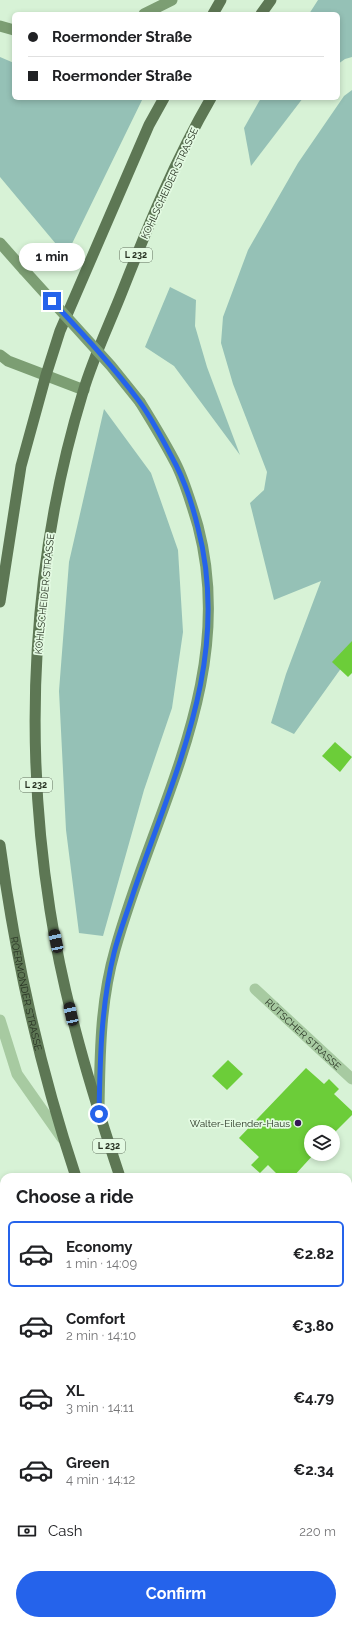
<!DOCTYPE html>
<html lang="en">
<head>
<meta charset="utf-8">
<style>
	:root { --surface:#fff; --page:#f2f2f2; --text:#202124; --muted:#757577; --line:#e0e0e0; --accent:#2563eb }
	body { margin:0; font-family:Raleway,sans-serif; background:var(--page); color:var(--text); height:100vh; display:flex; flex-direction:column; font-size:15px; white-space:nowrap }
	* { box-sizing:border-box; margin:0 }
	p { font-size:13px; color:var(--muted) }
	.icon { flex:none; width:22px; height:22px; fill:none; stroke:currentColor; stroke-width:2; stroke-linecap:round; stroke-linejoin:round }
	.map { position:relative; flex:1; overflow:hidden }
	.sheet { position:absolute; left:0px; top:1173px; width:352px; height:452px; display:flex; flex-direction:column; background:var(--surface); border-radius:12px 12px 0 0; box-shadow:0 2px 6px #0003 }
	.sheet>* { flex:none }
	.banner { position:absolute; left:12px; top:12px; width:328px; height:88px; border-radius:6px; box-shadow:0 2px 6px #0003; display:grid; align-content:center; height:88px; padding:0 16px; background:var(--surface) }
	.buttons { position:absolute; left:304px; top:1125px; display:grid; gap:8px }
	.buttons a { display:grid; place-items:center; width:36px; height:36px; border-radius:50%; background:var(--surface); box-shadow:0 2px 6px #0003; font-size:20px }
	.end { position:absolute; width:18px; height:18px; margin:-9px; border:5px solid #2563eb; background:#fff; box-shadow:0 0 0 2px #fff }
	.from { border-radius:50% }
	.bubble { position:absolute; height:28px; border-radius:14px; background:var(--surface); box-shadow:0 2px 6px #0003; font-size:13px; font-weight:700; line-height:28px; text-align:center }
	.car { position:absolute; width:12px; height:24px; margin:-12px -6px; border-radius:5px; box-shadow:0 0 3px 1px #0007; background:linear-gradient(#222 24%,#8ab4d8 0 40%,#222 0 76%,#8ab4d8 0 86%,#222 0) }
	.banner b { display:flex; align-items:center; gap:14px; height:38px; font-size:15px }
	.banner b+b { border-top:1px solid var(--line) }
	.banner i { width:10px; height:10px; background:var(--text) }
	ul { padding:0; list-style:none }
	li { display:flex; align-items:center; gap:12px; height:66px; margin:0 8px 6px; padding:0 8px; border:2px solid transparent; border-radius:6px }
	li div { flex:1 }
	li b { display:block; font-size:15px }
	li em { font-style:normal; font-weight:700 }
	li.on { border-color:var(--accent) }
	li>.icon { width:36px; height:36px; stroke-width:1.5 }
	h2 { padding:0 16px; font-size:18px; line-height:48px }
	.pay { display:flex; align-items:center; gap:10px; height:44px; padding:0 16px; font-size:15px }
	.pay p { margin-inline-start:auto }
	.action { display:flex; gap:8px; margin-top:auto; padding:8px 16px }
	.action a { flex:1; height:46px; border-radius:24px; background:var(--accent); color:#fff; font-size:16px; font-weight:700; line-height:46px; text-align:center }
	.map>svg:first-child { display:block }
	.green { fill:#95c1b6 }
	.building { fill:#6ccd39 }
	.lines { fill:none; stroke-linecap:round; stroke-linejoin:round }
	.service { stroke:#a7caa1; stroke-width:11 }
	.minor { stroke:#a7caa1; stroke-width:11 }
	.secondary { stroke:#7c9e73; stroke-width:11 }
	.primary { stroke:#5d7754; stroke-width:11 }
	.secondary-bridge { stroke:#7c9e73; stroke-width:11 }
	.route { stroke:#2563eb; stroke-width:5 }
	.poi-dot { fill:#361857; stroke:#e3fae2; stroke-width:1.5 }
	.labels { text-anchor:middle; stroke-width:3.5; stroke-linejoin:round; paint-order:stroke }
	.shield { fill:#e3fae2; stroke:#616f5d; stroke-width:1 }
	.shield-label { font-size:9px; font-weight:bold; fill:#293424 }
	.street-label { font-size:10px; fill:#293424; stroke:#e3fae2 }
	.poi-label { font-size:10px; fill:#293424; stroke:#e3fae2; text-anchor:end }
</style>
</head>
<body>
<div class="map">
<svg width="352" height="1625" viewBox="0 0 352 1625">
	<rect width="100%" height="100%" fill="#d7f2d6"/>
	<g class="green">
		<polygon points="318,0 352,0 352,57 345,59 338,64 338,14 309,14"/>
		<polygon points="0,57 14,63 14,98 143,98 66,256 0,177"/>
		<polygon points="352,90 352,653 294,734 271,723 286,674 321,581 274,600 250,503 264,490 267,472 233,384 221,343 223,317 248,250 298,163 344,96"/>
		<polygon points="261,98 303,98 251,166 244,128"/>
		<polygon points="170,287 196,300 195,326 207,367 240,455 174,366 145,347"/>
		<polygon points="104,409 151,473 178,550 183,632 172,708 144,790 103,936 79,933 66,830 59,691 69,562"/>
	</g>
	<g class="building">
		<polygon points="352,641 352,673 348,677 332,662"/>
		<polygon points="335,742 352,757 340,772 322,756"/>
		<polygon points="228,1060 243,1074 227,1090 212,1076"/>
		<polygon points="306,1068 324,1084 329,1079 339,1089 334,1094 352,1111 352,1115 333,1134 333,1132 311,1132 311,1154 314,1154 293,1177 280,1177 268,1165 260,1173 251,1165 259,1157 239,1138"/>
		<polygon points="4,1221 4,1371 0,1373 0,1223"/>
		<polygon points="348,1230 352,1234 352,1267 348,1272"/>
		<polygon points="348,1290 352,1294 352,1356 348,1360 349,1312"/>
		<polygon points="348,1390 352,1394 352,1416 348,1412"/>
		<polygon points="352,1459 352,1493 348,1495 348,1460"/>
		<polygon points="352,1570 352,1622 348,1613 348,1572"/>
		<polygon points="4,1577 4,1587 1,1578"/>
		<polygon points="134,1621 215,1621 209,1625 137,1625"/>
	</g>
	<g class="lines">
		<g class="service">
			<path id="s1" d="M255,989L352,1079"/>
			<polyline points="0,1382 4,1380"/>
		</g>
		<polyline class="minor" points="0,1020 17,1074 62,1138"/>
		<g class="secondary">
			<polyline points="144,14 172,0"/>
			<polyline points="0,26 14,30"/>
			<polyline points="0,243 24,270"/>
			<polyline points="0,355 8,361 84,390"/>
			<path d="M99,1108C100,1055 100,1002 115,950C154,808 238,678 198,526C192,506 186,485 177,466C166,444 153,423 140,402"/>
		</g>
		<g class="primary">
			<polyline points="213,14 221,0"/>
			<polyline points="261,14 271,0"/>
			<polyline points="0,602 21,466 46,375 60,331 149,125 164,98"/>
			<path id="s2" d="M0,845C15,957 40,1069 76,1177"/>
			<path d="M120,1177C91,1090 64,1001 50,910C23,738 32,559 83,392C93,358 109,325 122,292C148,226 175,160 211,98"/>
			<polyline points="268,1621 270,1625"/>
			<polyline points="315,1621 317,1625"/>
		</g>
		<polyline class="secondary-bridge" points="24,270 111,366 140,402"/>
	</g>
	<g class="lines">
		<path class="route" d="M52,301C82,333 112,365 139,401C153,420 165,444 176,465C186,485 193,507 198,528C232,659 174,773 133,894C127,913 119,933 114,953C101,1006 100,1059 99,1114"/>
	</g>
	<circle class="poi-dot" cx="298" cy="1123" r="4"/>
	<g class="labels">
		<g class="shield">
			<rect x="120" y="248" width="32" height="14" rx="3"/>
			<rect x="20" y="778" width="32" height="14" rx="3"/>
			<rect x="93" y="1139" width="32" height="14" rx="3"/>
		</g>
		<g class="shield-label">
			<text x="136" y="258">L 232</text>
			<text x="36" y="788">L 232</text>
			<text x="109" y="1149">L 232</text>
		</g>
		<g class="street-label">
			<text transform="translate(169 183) rotate(-65)" y="4">KOHLSCHEIDER STRASSE</text>
			<text transform="translate(44 594) rotate(-84)" y="4">KOHLSCHEIDER STRASSE</text>
			<text dy="4" stroke="none"><textPath href="#s2" startOffset="151">ROERMONDER STRASSE</textPath></text>
			<text dy="4" stroke="none"><textPath href="#s1" startOffset="66">RÜTSCHER STRASSE</textPath></text>
		</g>
		<g class="poi-label">
			<text x="290" y="1127">Walter-Eilender-Haus</text>
		</g>
	</g>
</svg>
<div class="buttons">
<a><svg class="icon" aria-label="layers" viewBox="0 0 24 24"><path d="M12 4l9 5-9 5-9-5zM3 14l9 5 9-5"/></svg></a>
</div>
<i class="end from" style="left:99px;top:1114px"></i>
<i class="end" style="left:52px;top:301px"></i>
<div class="bubble" style="left:19px;top:243px;width:66px">1 min</div>
<i class="car" style="left:56px;top:941px;rotate:348deg"></i>
<i class="car" style="left:71px;top:1014px;rotate:348deg"></i>
<div class="banner">
<b><i class="from"></i>Roermonder Straße</b>
<b><i></i>Roermonder Straße</b>
</div>
<section class="sheet">
<h2>Choose a ride</h2>
<ul>
<li class="on"><svg class="icon" aria-label="car" viewBox="0 0 24 24"><path d="M5 17H2v-5l4-1 3-4h7l3 4 3 1v5h-3M9 17h6M6 11h13"/><circle cx="7" cy="17" r="2"/><circle cx="17" cy="17" r="2"/></svg><div><b>Economy</b><p>1 min · 14:09</p></div><em>€2.82</em></li>
<li><svg class="icon" aria-label="car" viewBox="0 0 24 24"><path d="M5 17H2v-5l4-1 3-4h7l3 4 3 1v5h-3M9 17h6M6 11h13"/><circle cx="7" cy="17" r="2"/><circle cx="17" cy="17" r="2"/></svg><div><b>Comfort</b><p>2 min · 14:10</p></div><em>€3.80</em></li>
<li><svg class="icon" aria-label="car" viewBox="0 0 24 24"><path d="M5 17H2v-5l4-1 3-4h7l3 4 3 1v5h-3M9 17h6M6 11h13"/><circle cx="7" cy="17" r="2"/><circle cx="17" cy="17" r="2"/></svg><div><b>XL</b><p>3 min · 14:11</p></div><em>€4.79</em></li>
<li><svg class="icon" aria-label="car" viewBox="0 0 24 24"><path d="M5 17H2v-5l4-1 3-4h7l3 4 3 1v5h-3M9 17h6M6 11h13"/><circle cx="7" cy="17" r="2"/><circle cx="17" cy="17" r="2"/></svg><div><b>Green</b><p>4 min · 14:12</p></div><em>€2.34</em></li>
</ul>
<div class="pay"><svg class="icon" aria-label="cash" viewBox="0 0 24 24"><path d="M3 7h18v10H3z"/><circle cx="12" cy="12" r="2"/></svg>Cash<p>220 m</p></div>
<div class="action"><a>Confirm</a></div>
</section>
</div>
</body>
</html>
